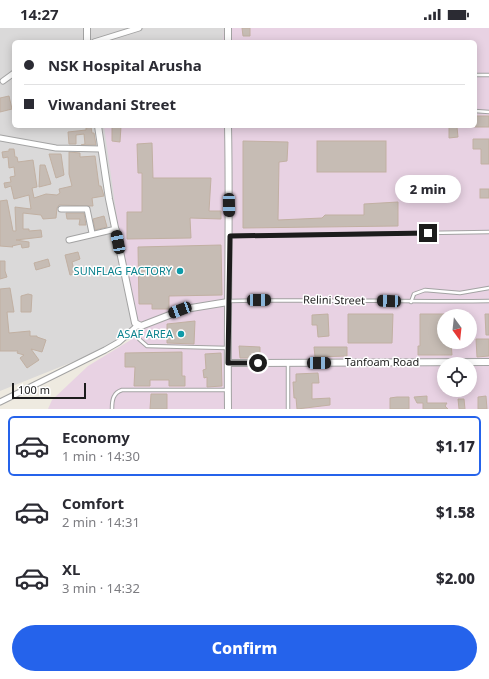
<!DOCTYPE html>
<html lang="en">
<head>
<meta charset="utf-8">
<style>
	:root { --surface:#fff; --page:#f7f7f7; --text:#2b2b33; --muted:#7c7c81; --line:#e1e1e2; --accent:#2563eb }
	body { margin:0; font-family:"Noto Sans",sans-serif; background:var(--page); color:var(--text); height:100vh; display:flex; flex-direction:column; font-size:15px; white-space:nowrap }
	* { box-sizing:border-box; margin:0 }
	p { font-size:13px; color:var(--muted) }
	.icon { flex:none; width:22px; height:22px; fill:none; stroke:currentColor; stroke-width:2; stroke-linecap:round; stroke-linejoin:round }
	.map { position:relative; height:381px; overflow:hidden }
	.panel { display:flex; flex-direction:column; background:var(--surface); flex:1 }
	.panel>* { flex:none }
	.banner { position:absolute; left:12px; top:12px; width:465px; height:88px; border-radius:6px; box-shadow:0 2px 10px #0003; display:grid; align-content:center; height:88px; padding:0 12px; background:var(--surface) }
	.needle { width:26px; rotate:165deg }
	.tools { position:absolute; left:437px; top:281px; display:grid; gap:8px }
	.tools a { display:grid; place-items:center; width:40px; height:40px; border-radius:50%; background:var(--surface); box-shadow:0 2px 10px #0003; font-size:20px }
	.scale { position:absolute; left:12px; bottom:10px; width:74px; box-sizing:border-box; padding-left:4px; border:2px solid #1c1c1c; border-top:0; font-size:11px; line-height:14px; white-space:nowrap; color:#1c1c1c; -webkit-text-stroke:3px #fff; paint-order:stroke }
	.end { position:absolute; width:18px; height:18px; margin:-9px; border:5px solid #1c1c1c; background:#fff; box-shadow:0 0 0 2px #fff }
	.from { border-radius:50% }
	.bubble { position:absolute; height:28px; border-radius:14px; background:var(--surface); box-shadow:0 2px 10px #0003; font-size:13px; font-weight:800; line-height:28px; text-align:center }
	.car { position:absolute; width:12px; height:24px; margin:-12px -6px; border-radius:5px; box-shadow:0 0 3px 1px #0007; background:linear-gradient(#222 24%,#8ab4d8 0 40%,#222 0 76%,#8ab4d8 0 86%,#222 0) }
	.banner b { display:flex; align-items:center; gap:14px; height:38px; font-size:15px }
	.banner b+b { border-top:1px solid var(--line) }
	.banner i { width:10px; height:10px; background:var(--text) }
	ul { padding:7px 0 0; list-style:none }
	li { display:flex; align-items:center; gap:12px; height:60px; margin:0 8px 6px; padding:0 4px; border:2px solid transparent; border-radius:6px }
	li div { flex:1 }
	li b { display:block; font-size:15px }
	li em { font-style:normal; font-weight:800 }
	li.on { border-color:var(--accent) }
	li>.icon { width:36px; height:36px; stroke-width:1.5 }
	.primary-button { display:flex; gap:8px; margin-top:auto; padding:8px 12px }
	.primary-button a { flex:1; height:46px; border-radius:24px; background:var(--accent); color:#fff; font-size:16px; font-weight:800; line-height:46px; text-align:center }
	.status { display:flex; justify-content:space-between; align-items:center; height:28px; padding:0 20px; background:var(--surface); direction:ltr }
	.status svg { height:11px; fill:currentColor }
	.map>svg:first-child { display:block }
	.residential { fill:#dad9d9 }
	.industrial { fill:#e8d2e3; fill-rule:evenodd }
	.building { fill:#c6bcb4; stroke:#c1b0a2 }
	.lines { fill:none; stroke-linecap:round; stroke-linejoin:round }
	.service-casing { stroke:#a3a3a3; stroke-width:4.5 }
	.minor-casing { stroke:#a3a3a3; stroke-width:7 }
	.tertiary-casing { stroke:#a3a3a3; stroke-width:8 }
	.service { stroke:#fff; stroke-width:2.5 }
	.minor { stroke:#fff; stroke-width:5 }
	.tertiary { stroke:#fff; stroke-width:6 }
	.route { stroke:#1c1c1c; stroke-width:5 }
	.culture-dot { fill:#0f9aa8; stroke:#fff; stroke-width:1.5 }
	.labels { text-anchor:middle; stroke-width:3; stroke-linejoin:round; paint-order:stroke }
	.culture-label { font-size:11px; fill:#0d838f; stroke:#fff; text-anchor:end }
	.street-label { font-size:11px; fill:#1c1c1c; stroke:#fff }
</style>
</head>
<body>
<div class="status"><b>14:27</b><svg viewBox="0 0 49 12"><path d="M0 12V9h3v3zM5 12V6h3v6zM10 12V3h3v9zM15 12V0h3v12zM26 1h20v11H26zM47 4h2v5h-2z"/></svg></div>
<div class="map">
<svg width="489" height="381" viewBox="0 0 489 381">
	<rect width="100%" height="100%" fill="#eeeae0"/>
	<polygon class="residential" points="0,0 225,0 224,14 14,14 14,98 105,98 135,309 0,363"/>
	<path class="industrial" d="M224,0H489V381H48L52,372L88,338L134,310L104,98H475V14H223ZM444,288H470V314H444ZM444,336H470V362H444Z"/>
	<g class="building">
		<polygon points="242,0 250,0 250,8 243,8"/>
		<polygon points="9,68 12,81 0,84 0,70"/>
		<rect x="475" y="88" width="14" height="11"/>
		<polygon points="112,98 121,98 120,114 112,113"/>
		<polygon points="91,99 92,105 94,105 96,117 81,117 85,116 84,106 76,107 76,116 69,116 68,104 86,102 86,100"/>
		<polygon points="449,99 457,99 458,109 449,110"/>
		<polygon points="473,111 489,111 489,136 481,136 481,121 473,121"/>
		<polygon points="243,113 288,114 287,133 279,134 278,192 322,190 325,187 364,187 364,176 398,174 398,198 243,200"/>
		<rect x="317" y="113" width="69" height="31"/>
		<polygon points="152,115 153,150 211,150 209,183 221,183 221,191 190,190 191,210 127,211 127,184 142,184 142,145 138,145 137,116"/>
		<polygon points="9,121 14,121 15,129 17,129 18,134 33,132 37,159 32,160 34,170 46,166 57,167 60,165 59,161 72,158 69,146 69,124 80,125 80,129 95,128 99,158 101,158 104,168 92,170 93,178 59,177 57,180 56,190 43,191 41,187 23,185 23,201 29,201 29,203 41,202 42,209 16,212 29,214 29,219 22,220 21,216 12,218 13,219 0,218 0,173 7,172 13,203 16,203 15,179 31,181 29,167 14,171 11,158 5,160 4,155 11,154 10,149 15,148 14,139 9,140 8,129 3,130 2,124 9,123"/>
		<polygon points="49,126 61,126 64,147 56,150"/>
		<polygon points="40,137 45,137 51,156 39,159"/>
		<rect x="480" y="161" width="9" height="9"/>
		<polygon points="66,185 84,185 86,197 79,197 80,191 67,191"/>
		<polygon points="104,188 107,199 95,202 93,191"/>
		<polygon points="221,217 222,267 169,268 169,281 152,281 152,276 139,276 138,219"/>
		<polygon points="78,224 80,231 72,234 75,246 70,247 65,227"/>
		<polygon points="48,231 50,238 36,242 34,235"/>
		<polygon points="0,233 5,233 5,243 7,249 0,251"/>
		<polygon points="10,260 14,284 7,284 9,305 30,303 30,308 37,308 37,309 46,312 42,324 31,321 39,332 27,340 20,330 24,327 17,325 18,323 0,323 0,261"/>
		<polygon points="28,266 32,267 31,284 21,284 21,268"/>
		<polygon points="328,286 329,308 318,309 317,297 312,297 312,287"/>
		<polygon points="348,286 393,286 392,315 348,315"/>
		<polygon points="420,286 444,286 444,314 451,314 452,327 418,327 418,318 420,318"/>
		<polygon points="485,286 489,286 489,307 486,307"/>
		<polygon points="195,293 194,316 167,315 167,296"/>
		<polygon points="476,311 489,311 489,328 477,329"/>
		<polygon points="239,318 260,319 260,330 240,330"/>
		<polygon points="314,319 347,319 347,328 315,329"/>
		<polygon points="182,324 182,348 185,348 185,358 169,358 169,352 150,352 150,358 134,358 135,339 125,339 125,325"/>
		<polygon points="221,325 222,358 207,359 207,349 204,350 203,342 206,341 205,326"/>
		<polygon points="318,345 319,355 312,355 312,371 330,370 330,377 297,381 296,370 294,370 293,354 296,354 296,346"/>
		<polygon points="151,366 167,366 167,381 150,381"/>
		<polygon points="427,368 427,375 447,375 445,378 448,381 423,381 423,375 417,375 414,369"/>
		<polygon points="486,368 487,381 478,381 478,369"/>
		<polygon points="397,369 409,369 409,381 390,381 390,370"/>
		<polygon points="458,371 464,371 465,381 459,381"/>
	</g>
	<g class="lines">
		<g class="service-casing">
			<g id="service">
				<polyline points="475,47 489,47"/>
				<polyline points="475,83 489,84"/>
				<polyline points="230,208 489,204"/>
				<path d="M230,273C316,271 402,274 489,273"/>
				<polyline points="411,274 414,266 425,262 460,265 489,260"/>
				<polyline points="134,301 139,311 147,318 227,320"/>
				<polyline points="288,336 288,381"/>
				<path d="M112,381C112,372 113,365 122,362H227"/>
			</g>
		</g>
		<g class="minor-casing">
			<g id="minor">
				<polyline points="94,14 139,0"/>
				<polyline points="3,53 14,45"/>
				<polyline points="0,110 56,120 101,121"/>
				<polyline points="61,181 87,181 92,205"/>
				<polyline points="69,212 116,201"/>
				<polyline points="0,374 105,322 119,314 138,297"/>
			</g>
		</g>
		<g class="tertiary-casing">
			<g id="tertiary">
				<polyline points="87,0 87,14"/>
				<polyline points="228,14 228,0"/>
				<polyline points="98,98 109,171 135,295 141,298 185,281 228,274"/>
				<path d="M228,98C230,192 227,287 228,381"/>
				<polyline points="228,335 489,334"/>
			</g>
		</g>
		<use href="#service" class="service"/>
		<use href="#minor" class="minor"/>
		<use href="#tertiary" class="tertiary"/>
	</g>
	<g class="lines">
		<polyline class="route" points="258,335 228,335 230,208 428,205"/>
	</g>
	<g class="culture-dot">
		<circle cx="180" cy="243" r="4"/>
		<circle cx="181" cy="306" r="4"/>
	</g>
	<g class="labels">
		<g class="culture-label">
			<text x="172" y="247">SUNFLAG FACTORY</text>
			<text x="173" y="310">ASAF AREA</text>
		</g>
		<g class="street-label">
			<text transform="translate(334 272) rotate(1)" y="4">Relini Street</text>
			<text x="382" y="338">Tanfoam Road</text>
		</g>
	</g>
</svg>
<div class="tools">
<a><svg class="needle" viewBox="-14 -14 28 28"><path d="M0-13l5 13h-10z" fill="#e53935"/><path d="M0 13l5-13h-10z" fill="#7c7c81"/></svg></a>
<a><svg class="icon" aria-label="locate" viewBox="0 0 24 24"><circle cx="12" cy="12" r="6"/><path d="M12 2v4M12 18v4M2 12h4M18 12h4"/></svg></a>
</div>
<div class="scale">100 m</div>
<i class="end from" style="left:258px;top:335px"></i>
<i class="end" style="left:428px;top:205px"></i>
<div class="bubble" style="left:395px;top:147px;width:66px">2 min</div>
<i class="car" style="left:229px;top:177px;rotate:179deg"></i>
<i class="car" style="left:118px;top:214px;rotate:349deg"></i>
<i class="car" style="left:259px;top:272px;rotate:89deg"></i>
<i class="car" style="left:389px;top:273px;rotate:272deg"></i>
<i class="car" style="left:180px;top:282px;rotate:249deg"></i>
<i class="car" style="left:319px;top:335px;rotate:90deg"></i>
<div class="banner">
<b><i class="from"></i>NSK Hospital Arusha</b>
<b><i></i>Viwandani Street</b>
</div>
</div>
<section class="panel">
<ul>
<li class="on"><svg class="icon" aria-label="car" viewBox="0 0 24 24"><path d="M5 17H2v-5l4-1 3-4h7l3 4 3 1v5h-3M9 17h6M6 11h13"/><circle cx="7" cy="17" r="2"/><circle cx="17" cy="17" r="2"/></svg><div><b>Economy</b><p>1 min · 14:30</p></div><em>$1.17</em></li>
<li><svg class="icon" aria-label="car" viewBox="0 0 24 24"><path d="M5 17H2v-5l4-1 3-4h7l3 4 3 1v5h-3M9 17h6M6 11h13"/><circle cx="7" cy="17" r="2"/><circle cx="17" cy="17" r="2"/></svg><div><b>Comfort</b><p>2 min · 14:31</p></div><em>$1.58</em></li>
<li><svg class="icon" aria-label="car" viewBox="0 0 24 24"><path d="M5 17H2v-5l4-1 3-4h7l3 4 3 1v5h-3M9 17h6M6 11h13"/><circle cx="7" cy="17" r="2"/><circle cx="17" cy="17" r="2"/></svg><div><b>XL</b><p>3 min · 14:32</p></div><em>$2.00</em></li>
</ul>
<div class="primary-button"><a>Confirm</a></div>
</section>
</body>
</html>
